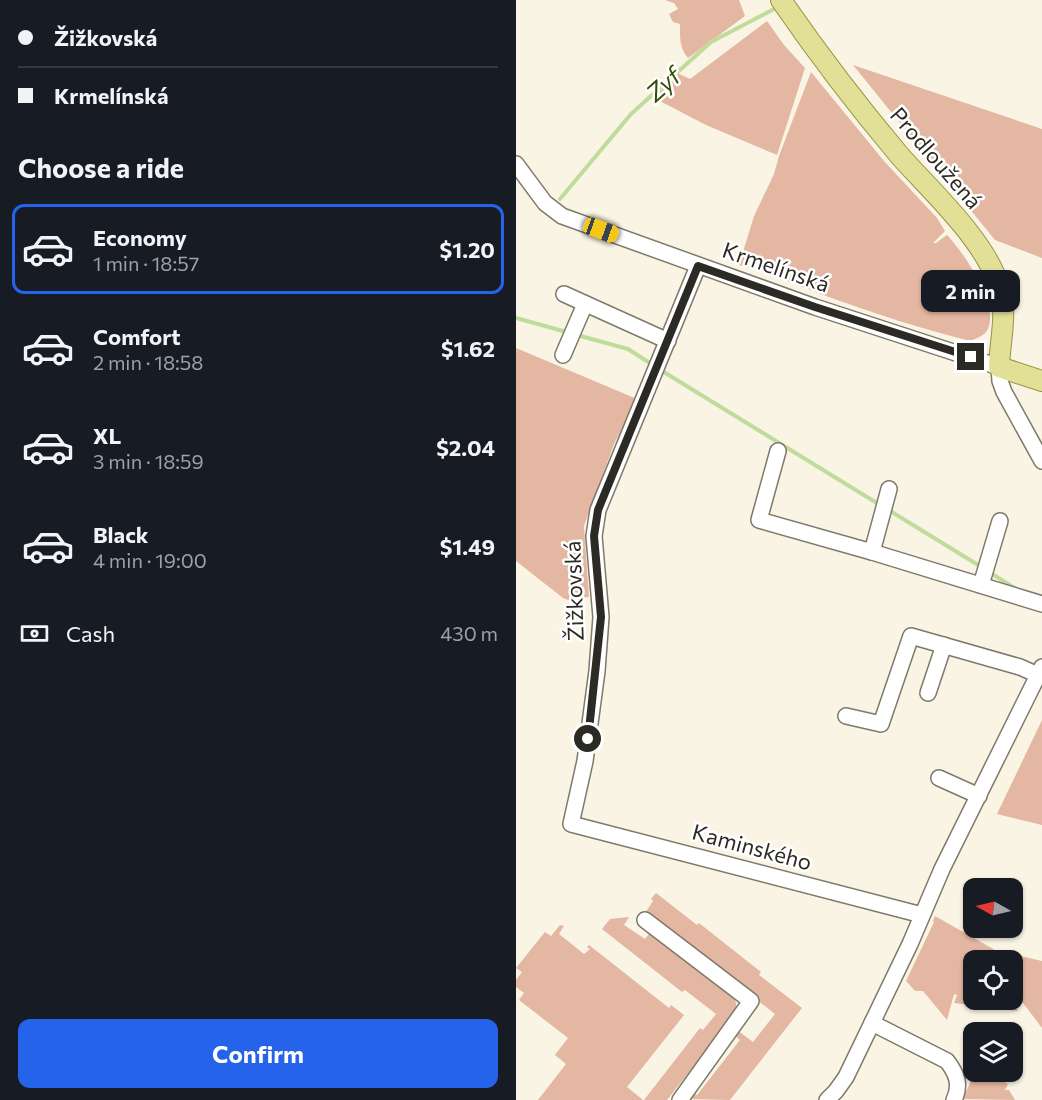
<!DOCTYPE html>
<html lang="en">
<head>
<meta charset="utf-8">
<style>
	:root { --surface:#171b24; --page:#20242c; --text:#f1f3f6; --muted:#9ea1a6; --line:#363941; --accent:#2563eb }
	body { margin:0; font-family:Commissioner,sans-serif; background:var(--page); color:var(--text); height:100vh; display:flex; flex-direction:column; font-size:22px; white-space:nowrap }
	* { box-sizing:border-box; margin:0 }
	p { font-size:20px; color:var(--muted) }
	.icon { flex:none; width:33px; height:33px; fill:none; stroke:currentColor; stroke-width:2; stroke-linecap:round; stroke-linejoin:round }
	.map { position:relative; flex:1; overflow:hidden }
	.drawer { display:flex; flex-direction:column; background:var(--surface); width:516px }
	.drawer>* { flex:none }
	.banner { display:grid; align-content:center; height:132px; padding:0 18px; background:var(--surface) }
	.needle { width:39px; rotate:278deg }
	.buttons { position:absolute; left:447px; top:878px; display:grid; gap:12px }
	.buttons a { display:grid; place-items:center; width:60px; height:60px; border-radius:12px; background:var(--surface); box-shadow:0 2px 4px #0004; font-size:30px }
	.end { position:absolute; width:27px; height:27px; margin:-14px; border:8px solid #2c2a24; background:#fff; box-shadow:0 0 0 3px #fff }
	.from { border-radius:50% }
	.bubble { position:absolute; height:42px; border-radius:12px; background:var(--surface); box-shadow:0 2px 4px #0004; font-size:20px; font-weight:700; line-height:42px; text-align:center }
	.car { position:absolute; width:18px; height:36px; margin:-18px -9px; border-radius:8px; box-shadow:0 0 4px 2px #0007; background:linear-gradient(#f5c518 24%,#345 0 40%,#f5c518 0 76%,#345 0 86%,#f5c518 0) }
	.banner b { display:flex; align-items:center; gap:21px; height:57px; font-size:22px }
	.banner b+b { border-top:2px solid var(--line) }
	.banner i { width:15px; height:15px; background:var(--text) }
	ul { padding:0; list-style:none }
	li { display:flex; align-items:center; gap:18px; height:90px; margin:0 12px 9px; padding:0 6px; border:3px solid transparent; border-radius:12px }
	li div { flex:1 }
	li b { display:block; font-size:22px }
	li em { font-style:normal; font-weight:700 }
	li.on { border-color:var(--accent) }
	li>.icon { width:54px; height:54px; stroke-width:1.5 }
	h2 { padding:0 18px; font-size:27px; line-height:72px }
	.pay { display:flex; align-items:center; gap:15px; height:66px; padding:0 18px; font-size:22px }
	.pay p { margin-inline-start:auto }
	.button { display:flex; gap:12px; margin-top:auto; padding:12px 18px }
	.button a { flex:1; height:69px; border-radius:12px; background:var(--accent); color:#fff; font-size:24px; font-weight:700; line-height:69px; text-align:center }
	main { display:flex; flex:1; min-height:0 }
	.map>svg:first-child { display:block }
	.green { fill:#e3b7a1; fill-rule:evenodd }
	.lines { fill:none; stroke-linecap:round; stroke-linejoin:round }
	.stream { stroke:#bfdc9b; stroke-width:4 }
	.minor-casing { stroke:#7f796b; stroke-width:18 }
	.major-casing { stroke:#959342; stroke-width:22 }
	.minor { stroke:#fff; stroke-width:15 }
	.major { stroke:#e2e097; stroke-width:20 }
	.route { stroke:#2c2a24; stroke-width:8 }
	.labels { text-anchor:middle; stroke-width:5; stroke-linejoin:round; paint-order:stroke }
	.street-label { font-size:22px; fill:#2c2a24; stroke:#fff }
	.water-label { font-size:24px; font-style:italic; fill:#354d05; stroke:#fff }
</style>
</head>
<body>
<main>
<section class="drawer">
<div class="banner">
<b><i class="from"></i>Žižkovská</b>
<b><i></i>Krmelínská</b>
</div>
<h2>Choose a ride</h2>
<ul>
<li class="on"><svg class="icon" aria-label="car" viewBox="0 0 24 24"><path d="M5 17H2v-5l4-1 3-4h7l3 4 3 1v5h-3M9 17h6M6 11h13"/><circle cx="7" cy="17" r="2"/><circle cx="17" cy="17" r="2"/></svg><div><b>Economy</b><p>1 min · 18:57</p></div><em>$1.20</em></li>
<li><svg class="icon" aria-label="car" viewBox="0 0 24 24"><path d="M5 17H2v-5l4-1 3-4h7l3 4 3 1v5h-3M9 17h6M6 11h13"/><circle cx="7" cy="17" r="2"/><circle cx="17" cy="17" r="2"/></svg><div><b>Comfort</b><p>2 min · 18:58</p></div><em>$1.62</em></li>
<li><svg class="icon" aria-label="car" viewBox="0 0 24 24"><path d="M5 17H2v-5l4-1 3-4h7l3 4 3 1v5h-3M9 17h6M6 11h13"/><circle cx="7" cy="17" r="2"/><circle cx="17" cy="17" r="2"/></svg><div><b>XL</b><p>3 min · 18:59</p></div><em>$2.04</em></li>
<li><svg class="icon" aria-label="car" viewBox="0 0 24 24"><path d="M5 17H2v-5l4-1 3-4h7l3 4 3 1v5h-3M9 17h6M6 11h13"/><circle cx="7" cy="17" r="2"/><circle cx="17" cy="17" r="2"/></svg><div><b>Black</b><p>4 min · 19:00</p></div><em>$1.49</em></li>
</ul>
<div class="pay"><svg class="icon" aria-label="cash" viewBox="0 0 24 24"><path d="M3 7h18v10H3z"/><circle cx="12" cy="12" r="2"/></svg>Cash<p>430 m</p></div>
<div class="button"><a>Confirm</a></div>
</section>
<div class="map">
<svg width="526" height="1100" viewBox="0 0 526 1100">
	<rect width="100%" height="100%" fill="#faf4e4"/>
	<g class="green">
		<path d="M149,0H223L229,16L172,58C163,47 164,37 164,24L157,22L153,14L162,9L158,3Z"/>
		<polygon points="251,21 268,45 289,68 261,155 190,125 138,98 161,73 174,79"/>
		<polygon points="337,65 526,129 526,258 479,240"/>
		<path d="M295,72L368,161L421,218L429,231L417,243H420L431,235C447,252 487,308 470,332C467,336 459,339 454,341C406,329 357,313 310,296C281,285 253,273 223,265L238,216L258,174L263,156Z"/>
		<polygon points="0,348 121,399 98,444 68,526 73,597 52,600 47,598 0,561"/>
		<polygon points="526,720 526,825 481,814"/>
		<polygon points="140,893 181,925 183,923 245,972 243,975 286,1008 214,1100 173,1099 175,1091 181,1095 224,1040 217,1034 221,1030 237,1042 259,1014 199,967 127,916 137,901 135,899"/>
		<path d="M419,916L479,950L526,961V1028L507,1003L496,1002L502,1011L438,1003L441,995L438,994L431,1020L407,991H399L390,981L418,922L417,921ZM458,960H496V999H458Z"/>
		<path d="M113,917L108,925L129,939L136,930L217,996C222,1004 221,1010 216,1017L151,1100H128L184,1028L187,1030L200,1014L169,990L166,992L86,929L94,919Z"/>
		<polygon points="44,925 48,926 43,934 68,954 74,949 71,947 73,945 153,1008 155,1005 168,1015 111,1087 127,1100 22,1100 50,1064 39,1055 52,1038 3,1000 8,993 0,987 0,980 6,972 0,968 29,932 35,936"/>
		<polygon points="459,1071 466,1071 492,1084 489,1090 493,1090 499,1100 447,1099"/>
	</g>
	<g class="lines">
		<g class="stream">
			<polyline points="44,199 115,114 195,42 262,7"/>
			<polyline points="0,318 54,333"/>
			<polyline points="61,335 112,349 137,365"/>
			<polyline points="143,369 364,505"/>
			<polyline points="371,509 467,568"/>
			<polyline points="473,572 502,590"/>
		</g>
		<g class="minor-casing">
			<g id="minor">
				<polyline points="0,164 29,203 46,216 299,307 483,367 484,381 488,392 526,461"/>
				<polyline points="182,266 82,510 78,536 85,617 81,671 69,761 55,824 406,915"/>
				<polyline points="48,294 152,341"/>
				<polyline points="47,355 69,304"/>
				<polyline points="262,451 243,520 356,552"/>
				<polyline points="373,489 356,552 526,604"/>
				<polyline points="465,585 484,521"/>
				<polyline points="412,693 428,645"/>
				<polyline points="330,716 365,724 395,636 504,667 522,675"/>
				<polyline points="423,778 463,796"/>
				<polyline points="129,920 235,1001 164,1100"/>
				<path d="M356,1023L431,1061C441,1074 445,1085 438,1100"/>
				<polyline points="311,1100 320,1091 330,1077 394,944 426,869 526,667"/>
			</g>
		</g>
		<g class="major-casing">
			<path id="major" d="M265,0C302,54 342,106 384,156C416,192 469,240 483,286C492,313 484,339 483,367L526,381"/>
		</g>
		<use href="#minor" class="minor"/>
		<use href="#major" class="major"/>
	</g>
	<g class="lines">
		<polyline class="route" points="72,739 85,617 78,536 82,510 182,266 299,307 455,357"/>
	</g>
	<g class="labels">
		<g class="street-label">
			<text transform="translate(420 158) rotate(49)" y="8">Prodloužená</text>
			<text transform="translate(260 267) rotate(19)" y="8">Krmelínská</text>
			<text transform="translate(58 591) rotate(-92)" y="8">Žižkovská</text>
			<text transform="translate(236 847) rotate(15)" y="8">Kaminského</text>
		</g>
		<g class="water-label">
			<text transform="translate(148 85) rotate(-42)" y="8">Zyf</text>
		</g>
	</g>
</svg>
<div class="buttons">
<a><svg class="needle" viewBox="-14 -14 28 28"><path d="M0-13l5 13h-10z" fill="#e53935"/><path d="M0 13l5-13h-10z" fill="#9ea1a6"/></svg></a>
<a><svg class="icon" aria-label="locate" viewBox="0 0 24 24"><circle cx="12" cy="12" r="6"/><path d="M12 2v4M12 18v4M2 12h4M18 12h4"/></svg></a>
<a><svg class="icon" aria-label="layers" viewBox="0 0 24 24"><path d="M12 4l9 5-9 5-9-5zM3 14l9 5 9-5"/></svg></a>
</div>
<i class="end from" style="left:72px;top:739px"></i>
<i class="end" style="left:455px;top:357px"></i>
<div class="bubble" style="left:405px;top:270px;width:99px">2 min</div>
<i class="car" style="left:85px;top:230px;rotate:110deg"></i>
</div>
</main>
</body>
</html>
